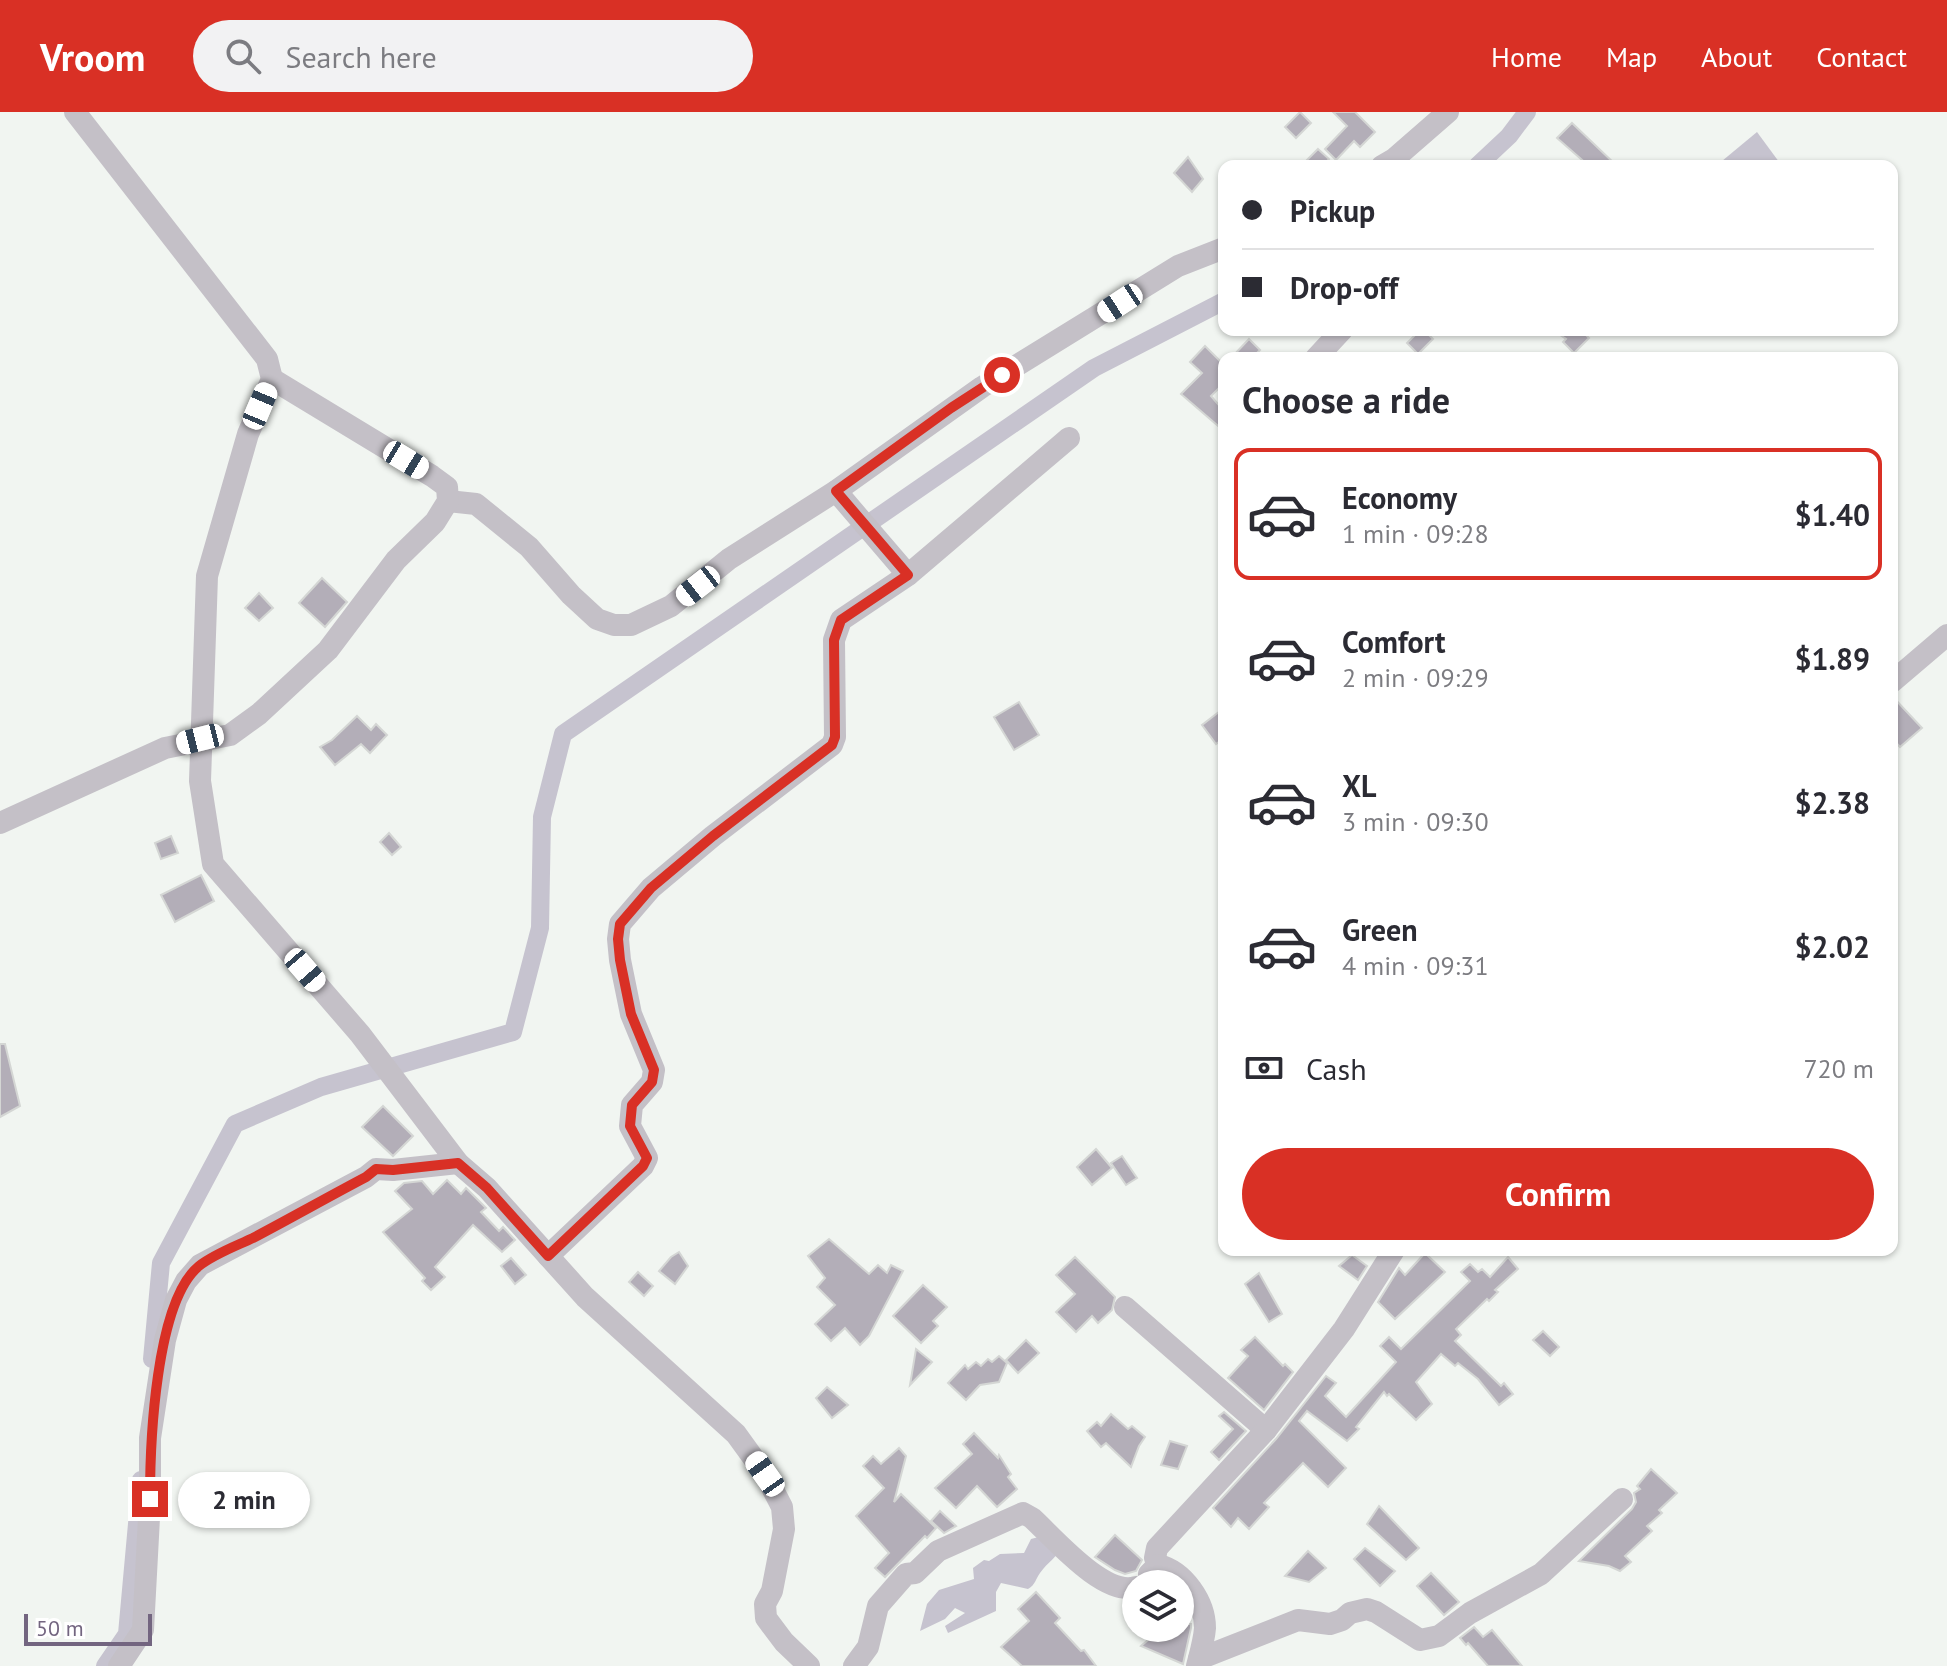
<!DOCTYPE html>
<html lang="en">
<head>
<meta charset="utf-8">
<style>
	:root { --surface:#fff; --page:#f2f2f3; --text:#2b2b33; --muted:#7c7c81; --line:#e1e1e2; --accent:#d93025 }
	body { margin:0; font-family:"PT Sans",sans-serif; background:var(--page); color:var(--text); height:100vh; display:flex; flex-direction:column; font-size:30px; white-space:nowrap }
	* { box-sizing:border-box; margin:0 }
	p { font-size:26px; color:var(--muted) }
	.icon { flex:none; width:44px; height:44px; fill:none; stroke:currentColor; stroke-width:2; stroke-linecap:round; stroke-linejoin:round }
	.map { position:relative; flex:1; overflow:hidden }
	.panel { position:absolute; left:1218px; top:240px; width:680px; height:904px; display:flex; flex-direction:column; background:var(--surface); border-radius:16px; box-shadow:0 2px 6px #0004 }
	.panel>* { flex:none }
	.guide { position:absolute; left:1218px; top:48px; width:680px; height:176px; border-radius:16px; box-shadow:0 2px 6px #0004; display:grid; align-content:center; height:176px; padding:0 24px; background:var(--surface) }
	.buttons { position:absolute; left:1122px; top:1458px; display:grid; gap:16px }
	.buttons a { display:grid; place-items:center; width:72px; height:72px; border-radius:50%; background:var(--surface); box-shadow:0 2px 6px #0004; font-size:40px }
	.scale { position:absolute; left:24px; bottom:20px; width:128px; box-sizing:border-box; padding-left:8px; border:4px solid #736580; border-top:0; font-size:22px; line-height:28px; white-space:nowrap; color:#736580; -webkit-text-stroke:6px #fff; paint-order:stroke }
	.end { position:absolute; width:36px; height:36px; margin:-18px; border:10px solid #d93025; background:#fff; box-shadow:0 0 0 4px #fff }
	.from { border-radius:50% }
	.bubble { position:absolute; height:56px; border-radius:28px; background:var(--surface); box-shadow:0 2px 6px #0004; font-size:26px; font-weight:700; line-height:56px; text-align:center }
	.car { position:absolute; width:24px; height:48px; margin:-24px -12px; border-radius:10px; box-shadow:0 0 6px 2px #0007; background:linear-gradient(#fff 24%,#345 0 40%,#fff 0 76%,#345 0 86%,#fff 0) }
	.guide b { display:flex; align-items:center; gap:28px; height:76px; font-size:30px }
	.guide b+b { border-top:2px solid var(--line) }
	.guide i { width:20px; height:20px; background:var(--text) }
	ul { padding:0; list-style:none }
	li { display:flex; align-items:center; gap:24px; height:132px; margin:0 16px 12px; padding:0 8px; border:4px solid transparent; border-radius:16px }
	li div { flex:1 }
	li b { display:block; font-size:30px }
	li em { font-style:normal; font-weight:700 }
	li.active { border-color:var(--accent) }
	li>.icon { width:72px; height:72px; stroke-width:1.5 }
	h2 { padding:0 24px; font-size:36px; line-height:96px }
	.pay { display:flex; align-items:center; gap:20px; height:88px; padding:0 24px; font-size:30px }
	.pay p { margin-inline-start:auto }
	.primary-button { display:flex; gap:16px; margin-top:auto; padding:16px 24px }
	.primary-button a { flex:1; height:92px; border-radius:48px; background:var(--accent); color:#fff; font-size:32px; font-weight:700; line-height:92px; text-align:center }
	header { display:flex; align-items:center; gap:48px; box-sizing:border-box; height:112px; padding:0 40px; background:var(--accent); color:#fff }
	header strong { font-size:38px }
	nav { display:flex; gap:44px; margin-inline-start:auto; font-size:28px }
	.search { width:560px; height:72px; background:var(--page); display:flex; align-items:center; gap:20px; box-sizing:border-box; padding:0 28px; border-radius:44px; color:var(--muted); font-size:30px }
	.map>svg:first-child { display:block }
	.water { fill:#c6c3cf }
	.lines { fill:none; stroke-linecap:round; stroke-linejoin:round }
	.canal { stroke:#c6c3cf; stroke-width:18 }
	.building { fill:#b3aeb8; stroke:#d4d6d4; stroke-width:2 }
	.minor { stroke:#c4c0c7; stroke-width:22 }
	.route { stroke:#d93025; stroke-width:10 }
</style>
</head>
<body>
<header>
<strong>Vroom</strong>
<div class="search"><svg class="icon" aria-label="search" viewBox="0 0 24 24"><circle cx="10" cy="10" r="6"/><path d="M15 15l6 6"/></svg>Search here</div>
<nav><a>Home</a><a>Map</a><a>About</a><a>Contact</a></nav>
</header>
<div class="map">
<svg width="1947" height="1554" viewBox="0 0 1947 1554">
	<rect width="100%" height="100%" fill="#f1f5f1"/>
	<g class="water">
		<polygon points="1757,20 1782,54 1716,54"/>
		<path d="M1050,1422L1063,1434C1057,1445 1047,1451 1040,1461C1035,1468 1036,1472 1028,1477L1001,1471L996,1480V1499L948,1521L945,1514L965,1501L955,1496L945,1507L920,1519L927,1492L939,1478L974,1467L973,1456L984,1448L989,1449L1000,1442L1024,1441L1031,1427Z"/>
	</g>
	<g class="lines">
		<g class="canal">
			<polyline points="1477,54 1509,24 1527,0"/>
			<polyline points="152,1247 161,1151 235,1012 321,975 513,920 540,816 542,705 563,622 1094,256 1224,189"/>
			<polyline points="105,1554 127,1522 141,1368"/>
		</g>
	</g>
	<g class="building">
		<polygon points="1300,0 1311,11 1296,26 1285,15"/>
		<polygon points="1333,0 1355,0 1375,20 1360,35 1354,29 1336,48 1325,37 1347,14"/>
		<polygon points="1572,11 1617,54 1589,54 1557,26"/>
		<polygon points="1318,37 1329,47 1323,54 1301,54"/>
		<polygon points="1188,45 1203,67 1192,80 1174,61"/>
		<polygon points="1420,218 1424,218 1433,227 1418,242 1407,231"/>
		<polygon points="1553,218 1581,218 1589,226 1574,241 1563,230 1566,227"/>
		<polygon points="1249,227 1260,238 1252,246 1231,246"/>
		<polygon points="1205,234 1224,253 1224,271 1211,284 1224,299 1224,319 1181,282 1202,261 1190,250"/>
		<polygon points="322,466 347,490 325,515 299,491"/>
		<polygon points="259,481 273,496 259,509 245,496"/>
		<polygon points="1892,584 1922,616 1900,635 1892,626"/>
		<polygon points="1019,590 1039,623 1014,638 994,605"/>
		<polygon points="1224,596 1224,626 1216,632 1202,613"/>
		<polygon points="357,604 371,618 376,612 387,623 370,641 361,632 335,653 320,635 332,628"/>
		<polygon points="389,721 401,735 392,743 380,730"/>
		<polygon points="171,724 178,741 161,747 155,731"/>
		<polygon points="201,763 214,789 175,810 161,783"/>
		<polygon points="0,932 5,932 20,994 0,1005"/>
		<polygon points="383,994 413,1024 393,1044 362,1015"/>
		<polygon points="1096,1037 1112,1056 1092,1073 1077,1055"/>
		<polygon points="1122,1044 1137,1066 1126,1073 1111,1051"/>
		<polygon points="447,1068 461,1082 466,1076 486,1096 481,1100 499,1119 503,1115 515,1128 502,1140 473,1113 435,1155 445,1165 431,1178 422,1169 425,1166 383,1120 412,1097 395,1079 404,1071 422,1069 433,1082"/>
		<polygon points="829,1127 869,1162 878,1153 887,1161 891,1153 903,1159 869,1224 860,1233 845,1216 831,1229 815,1212 835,1193 817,1175 825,1166 808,1144"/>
		<polygon points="679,1140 688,1154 675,1172 659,1159 671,1145"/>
		<polygon points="1425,1141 1445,1160 1395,1207 1378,1190 1399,1156 1405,1163"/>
		<polygon points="1352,1143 1367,1154 1358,1168 1339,1154"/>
		<polygon points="1075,1145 1115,1185 1112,1198 1098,1211 1092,1204 1076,1220 1056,1200 1075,1182 1056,1163"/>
		<polygon points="1508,1145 1518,1157 1495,1178 1498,1180 1489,1189 1487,1187 1456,1217 1461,1223 1455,1229 1501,1274 1504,1271 1513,1282 1499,1293 1478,1267 1458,1251 1455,1254 1441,1242 1416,1270 1432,1292 1416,1308 1389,1282 1387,1284 1384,1280 1356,1315 1359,1317 1347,1329 1307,1299 1299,1309 1346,1356 1328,1375 1303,1351 1264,1391 1269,1395 1249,1417 1238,1406 1231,1415 1213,1396 1276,1327 1326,1264 1336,1271 1325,1284 1346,1305 1396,1250 1380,1234 1389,1225 1401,1237 1470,1169 1461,1160 1470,1152 1478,1160 1482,1157 1490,1165"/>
		<polygon points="511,1146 526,1163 515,1172 501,1154"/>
		<polygon points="638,1160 653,1174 644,1184 629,1170"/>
		<polygon points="1259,1161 1282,1202 1269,1210 1245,1172"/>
		<polygon points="923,1173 947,1195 933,1209 938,1214 921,1231 893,1204"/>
		<polygon points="1543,1219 1559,1235 1550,1244 1533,1228"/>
		<polygon points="1255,1225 1283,1254 1285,1252 1293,1260 1264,1298 1228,1266 1248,1244 1241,1238"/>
		<polygon points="1026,1228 1039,1241 1018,1261 1006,1248"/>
		<polygon points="916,1237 932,1250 910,1273"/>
		<polygon points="999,1244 1007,1251 999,1270 980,1273 966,1288 948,1271 965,1253 968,1257 976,1250 981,1254 988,1247 992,1250"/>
		<polygon points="827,1275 848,1293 832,1306 816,1286"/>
		<polygon points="1224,1300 1246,1319 1219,1348 1211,1340 1233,1317 1219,1304"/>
		<polygon points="1111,1302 1128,1317 1132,1314 1145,1325 1139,1334 1131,1355 1106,1331 1101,1335 1087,1319 1097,1310 1101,1314"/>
		<polygon points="974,1321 998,1346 999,1343 1011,1362 1008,1365 1017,1377 997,1395 977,1374 956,1396 935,1376 972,1342 963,1332"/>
		<polygon points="1170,1329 1187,1334 1178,1357 1161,1353"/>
		<polygon points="899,1336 906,1344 894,1390 901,1382 936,1416 927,1426 925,1424 885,1465 875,1456 889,1441 856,1404 884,1376 863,1354 873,1344 881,1352"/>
		<polygon points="1651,1357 1677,1381 1659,1398 1662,1401 1647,1414 1652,1419 1625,1444 1631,1450 1620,1459 1609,1454 1579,1449 1632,1397 1636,1390 1634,1381 1640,1377 1637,1374"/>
		<polygon points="1379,1394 1419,1436 1406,1448 1367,1412"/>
		<polygon points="940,1399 956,1414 944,1421 931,1409"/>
		<polygon points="1115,1423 1142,1448 1136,1459 1125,1462 1115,1458 1095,1445"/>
		<polygon points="1365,1436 1395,1459 1380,1474 1354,1447"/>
		<polygon points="1308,1439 1326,1456 1309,1470 1285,1464"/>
		<polygon points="1431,1461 1459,1490 1444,1503 1417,1474"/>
		<polygon points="1036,1480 1060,1506 1055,1511 1081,1539 1084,1538 1096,1554 1022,1554 1001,1535 1029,1509 1018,1497"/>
		<polygon points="1180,1512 1191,1512 1191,1516 1183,1552 1141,1534 1162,1516 1180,1516"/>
		<polygon points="1474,1515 1483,1525 1492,1518 1522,1554 1488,1554 1468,1531 1466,1533 1460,1526"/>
	</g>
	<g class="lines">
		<g class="minor">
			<polyline points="75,0 267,247 272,267 248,322 207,464 200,669 213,752 360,922 458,1051 487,1076 585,1185 736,1322 765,1362 782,1395 784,1417 772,1479 765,1492 766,1506 784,1530 809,1554"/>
			<polyline points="1382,54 1394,47 1448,0"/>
			<polyline points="1316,246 1342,218"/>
			<polyline points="836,379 908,463"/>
			<polyline points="448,389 476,392 529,435 571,483 597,507 614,513 631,513 671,494 729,447 836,379 982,275 1178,154 1224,136"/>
			<polyline points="1892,570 1947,523"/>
			<polyline points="0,711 165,636 230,623 259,602 328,538 396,448 435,410 448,389 447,375 432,364 272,267"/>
			<polyline points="548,1144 643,1054 647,1046 630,1014 632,993 652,970 654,958 631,902 620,848 618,827 620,812 651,776 713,724 832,633 835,625 834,528 841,508 908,463 1069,326"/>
			<polyline points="1125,1195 1266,1318"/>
			<polyline points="1158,1453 1155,1446 1157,1436 1266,1318 1344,1217 1394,1138"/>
			<path d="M1149,1462L1158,1453C1184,1459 1205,1490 1205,1516C1204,1529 1200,1542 1197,1554"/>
			<polyline points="1199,1547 1298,1508 1330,1512 1342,1508 1350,1501 1367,1497 1376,1500 1420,1528 1439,1524 1470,1501 1541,1462 1622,1387"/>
			<polyline points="119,1554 143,1518 150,1387 150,1326 165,1228 176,1188 186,1169 200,1153 366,1065 376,1057 393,1058 458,1051"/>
			<path d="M854,1554L868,1535L878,1494L906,1462L915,1461L938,1439L1023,1401L1032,1406C1054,1426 1104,1485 1136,1475"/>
		</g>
	</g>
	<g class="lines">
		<path class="route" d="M150,1387C150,1333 155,1190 199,1154C214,1142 236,1134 253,1126C291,1106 328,1085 366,1065L376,1057L393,1058L458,1051L487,1076L548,1144L643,1054L647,1046L630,1014L632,993L652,970L654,958L631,902L620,848L618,827L620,812L651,776L713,724L832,633L835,625L834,528L841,508L908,463L836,379L951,296L1002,263"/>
	</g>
</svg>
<div class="buttons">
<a><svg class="icon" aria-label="layers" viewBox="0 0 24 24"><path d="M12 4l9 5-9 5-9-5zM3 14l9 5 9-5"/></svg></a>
</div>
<div class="scale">50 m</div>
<i class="end from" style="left:1002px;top:263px"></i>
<i class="end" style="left:150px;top:1387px"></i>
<div class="bubble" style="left:178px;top:1360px;width:132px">2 min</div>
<i class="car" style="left:1120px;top:191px;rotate:237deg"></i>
<i class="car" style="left:260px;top:294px;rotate:23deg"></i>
<i class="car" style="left:406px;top:348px;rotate:121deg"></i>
<i class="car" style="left:698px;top:474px;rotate:232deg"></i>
<i class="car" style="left:200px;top:627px;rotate:256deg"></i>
<i class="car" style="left:305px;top:858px;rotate:139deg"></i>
<i class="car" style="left:765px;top:1362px;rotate:325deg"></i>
<div class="guide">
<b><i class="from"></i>Pickup</b>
<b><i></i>Drop-off</b>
</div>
<section class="panel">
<h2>Choose a ride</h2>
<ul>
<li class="active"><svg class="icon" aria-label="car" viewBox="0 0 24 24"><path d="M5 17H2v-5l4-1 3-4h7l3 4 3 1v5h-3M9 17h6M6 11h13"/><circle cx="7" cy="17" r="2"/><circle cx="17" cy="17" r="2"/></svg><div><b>Economy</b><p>1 min · 09:28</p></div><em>$1.40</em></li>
<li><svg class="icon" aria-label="car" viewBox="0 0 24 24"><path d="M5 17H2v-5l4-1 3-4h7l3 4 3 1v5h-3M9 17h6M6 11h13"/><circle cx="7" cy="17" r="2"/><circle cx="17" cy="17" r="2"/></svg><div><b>Comfort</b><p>2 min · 09:29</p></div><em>$1.89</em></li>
<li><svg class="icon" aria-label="car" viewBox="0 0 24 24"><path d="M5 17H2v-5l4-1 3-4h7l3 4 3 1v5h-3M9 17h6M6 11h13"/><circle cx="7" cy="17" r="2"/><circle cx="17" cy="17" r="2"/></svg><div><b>XL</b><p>3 min · 09:30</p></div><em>$2.38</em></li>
<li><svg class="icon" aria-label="car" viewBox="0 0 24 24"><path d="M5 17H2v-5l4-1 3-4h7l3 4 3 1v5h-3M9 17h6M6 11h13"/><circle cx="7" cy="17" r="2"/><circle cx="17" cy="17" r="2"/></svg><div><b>Green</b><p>4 min · 09:31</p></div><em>$2.02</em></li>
</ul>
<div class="pay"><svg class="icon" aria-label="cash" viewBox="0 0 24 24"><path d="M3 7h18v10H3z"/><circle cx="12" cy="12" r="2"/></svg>Cash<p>720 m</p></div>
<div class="primary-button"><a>Confirm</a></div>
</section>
</div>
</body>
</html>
